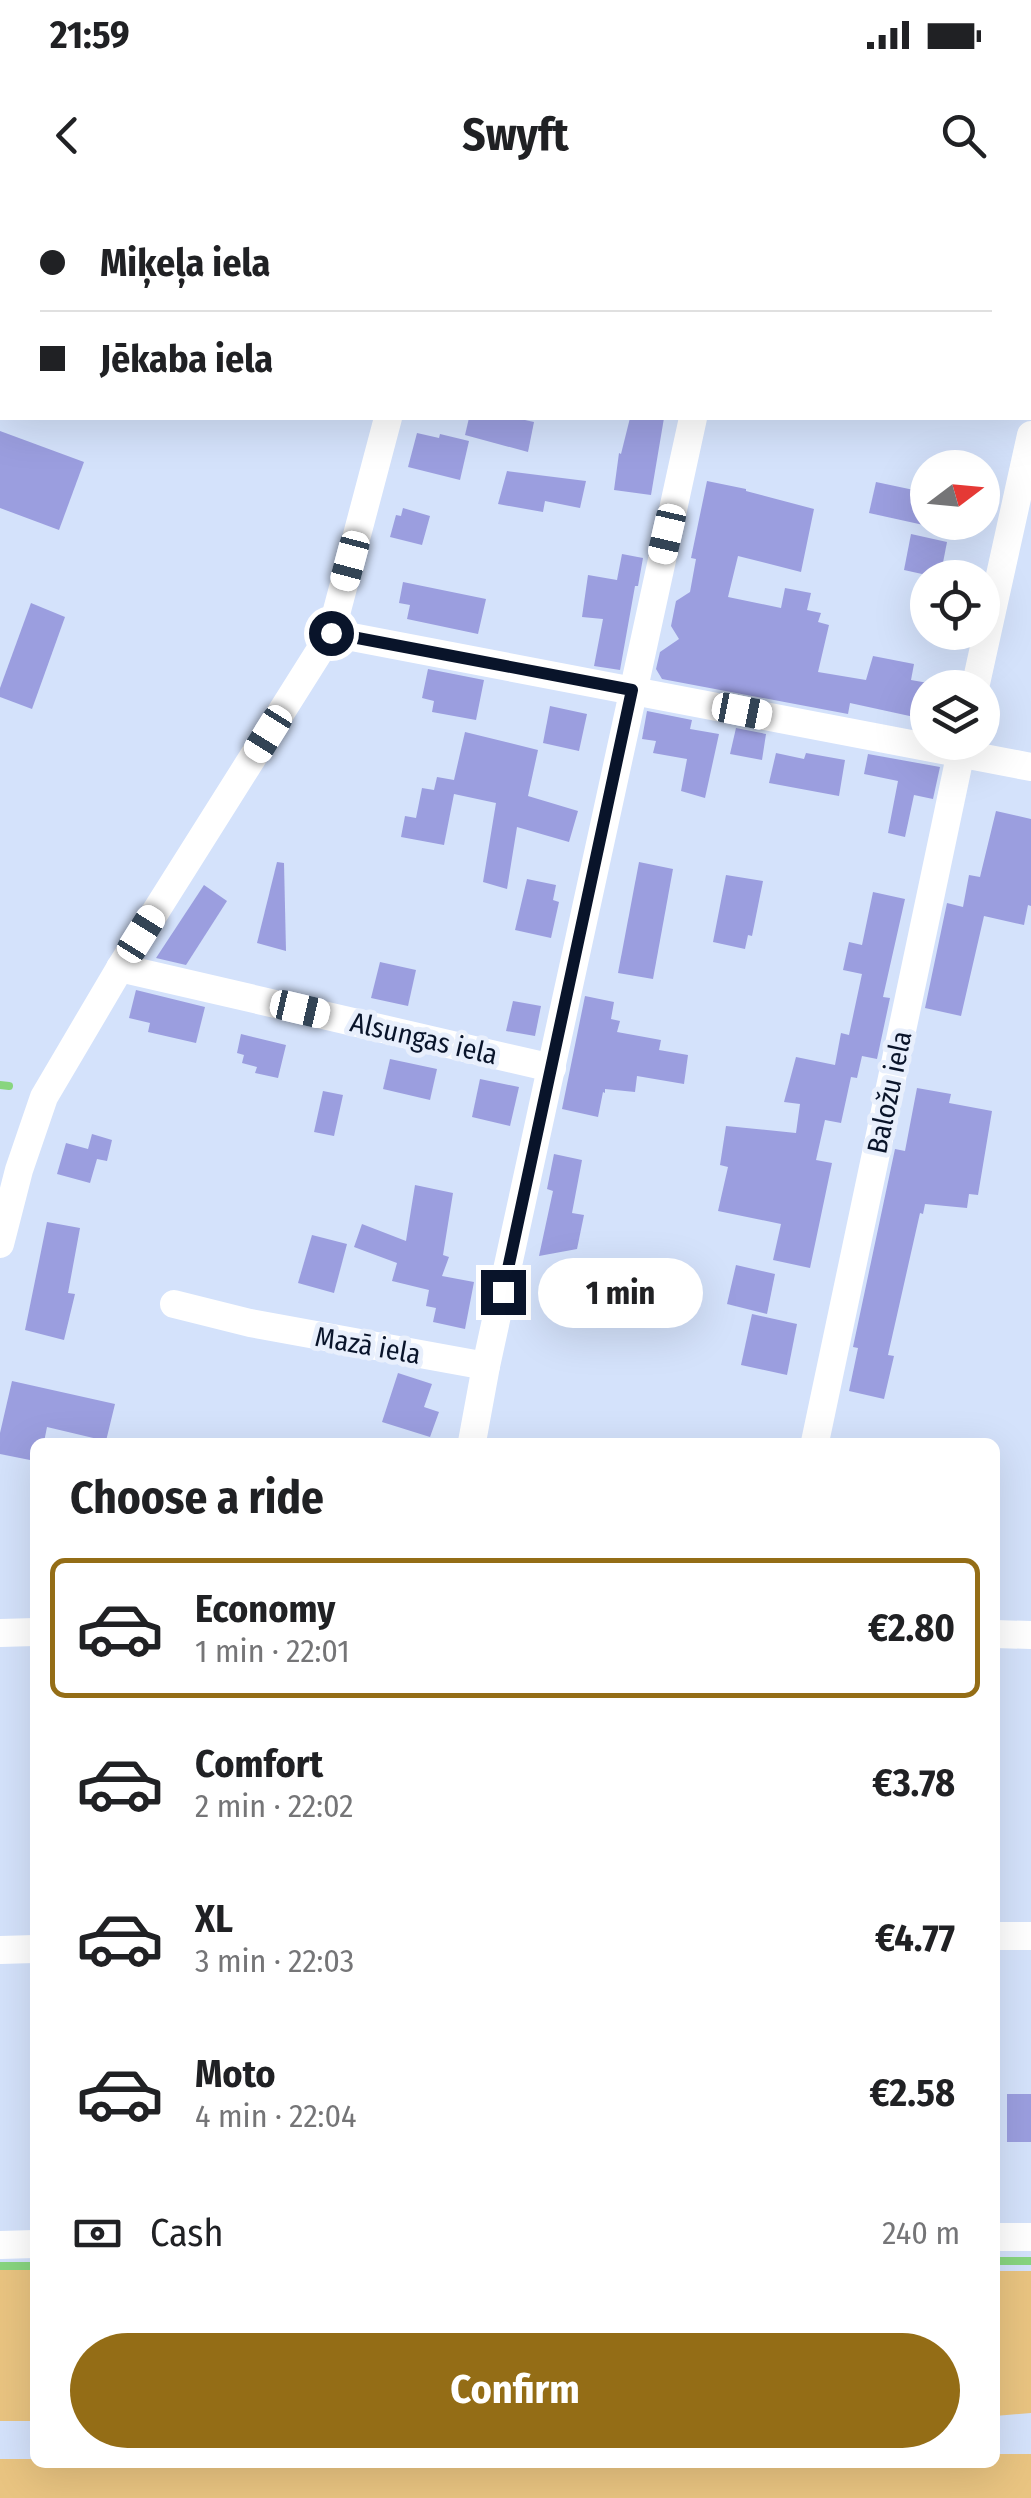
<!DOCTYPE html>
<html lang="en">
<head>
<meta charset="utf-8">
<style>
	:root { --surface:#fff; --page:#f6f6f6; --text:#202124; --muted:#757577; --line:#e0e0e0; --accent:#946d16 }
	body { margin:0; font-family:"Fira Sans Condensed",sans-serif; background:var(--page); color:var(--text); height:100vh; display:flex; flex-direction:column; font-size:38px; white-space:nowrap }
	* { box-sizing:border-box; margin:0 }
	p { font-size:32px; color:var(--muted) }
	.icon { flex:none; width:55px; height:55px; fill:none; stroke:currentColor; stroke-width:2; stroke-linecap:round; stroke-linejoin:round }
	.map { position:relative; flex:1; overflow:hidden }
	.panel { position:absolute; left:30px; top:1238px; width:970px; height:1030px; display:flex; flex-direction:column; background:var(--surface); border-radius:15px; box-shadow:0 10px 40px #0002 }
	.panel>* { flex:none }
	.guide { position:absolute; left:0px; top:0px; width:1032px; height:220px; box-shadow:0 10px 40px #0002; display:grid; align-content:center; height:220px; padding:0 40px; background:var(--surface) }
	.needle { width:65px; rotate:74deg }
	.controls { position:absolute; left:910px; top:250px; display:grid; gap:20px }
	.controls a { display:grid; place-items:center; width:90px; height:90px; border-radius:50%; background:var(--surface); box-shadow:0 10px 40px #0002; font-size:50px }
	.end { position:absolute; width:45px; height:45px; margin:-22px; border:12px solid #09142a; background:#fff; box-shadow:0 0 0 5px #fff }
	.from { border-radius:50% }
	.bubble { position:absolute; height:70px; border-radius:35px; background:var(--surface); box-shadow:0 10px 40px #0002; font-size:32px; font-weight:700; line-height:70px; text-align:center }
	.car { position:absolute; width:30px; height:60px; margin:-30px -15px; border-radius:12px; box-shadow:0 0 8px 2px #0007; background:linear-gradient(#fff 24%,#345 0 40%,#fff 0 76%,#345 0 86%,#fff 0) }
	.guide b { display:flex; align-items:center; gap:35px; height:95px; font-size:38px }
	.guide b+b { border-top:2px solid var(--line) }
	.guide i { width:25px; height:25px; background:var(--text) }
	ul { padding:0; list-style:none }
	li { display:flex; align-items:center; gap:30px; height:140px; margin:0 20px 15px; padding:0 20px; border:5px solid transparent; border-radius:15px }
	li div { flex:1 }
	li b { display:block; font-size:38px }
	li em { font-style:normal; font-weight:700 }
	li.selected { border-color:var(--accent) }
	li>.icon { width:90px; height:90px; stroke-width:1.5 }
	h2 { padding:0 40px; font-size:45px; line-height:120px }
	.pay { display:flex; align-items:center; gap:25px; height:110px; padding:0 40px; font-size:38px }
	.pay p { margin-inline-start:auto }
	.action { display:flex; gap:20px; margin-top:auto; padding:20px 40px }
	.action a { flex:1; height:115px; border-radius:60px; background:var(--accent); color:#fff; font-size:40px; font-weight:700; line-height:115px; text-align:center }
	.status { display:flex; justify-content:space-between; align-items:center; height:70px; padding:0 50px; background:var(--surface); direction:ltr }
	.status svg { height:28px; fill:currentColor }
	header { display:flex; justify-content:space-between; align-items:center; height:130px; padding:0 40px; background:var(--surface); font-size:45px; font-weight:700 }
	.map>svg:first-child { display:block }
	.green { fill:#e9c481 }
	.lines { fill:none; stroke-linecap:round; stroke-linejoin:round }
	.stream { stroke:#88d57f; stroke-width:8 }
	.building { fill:#9b9edf }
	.street { stroke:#fff; stroke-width:28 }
	.route { stroke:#09142a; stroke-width:12 }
	.labels { text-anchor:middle; stroke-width:10; stroke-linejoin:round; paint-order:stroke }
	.street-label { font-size:28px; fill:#09142a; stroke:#e8effc }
</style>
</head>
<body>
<div class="status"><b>21:59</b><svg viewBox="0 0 49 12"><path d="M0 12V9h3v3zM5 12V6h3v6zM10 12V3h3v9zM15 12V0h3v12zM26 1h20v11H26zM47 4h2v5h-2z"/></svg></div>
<header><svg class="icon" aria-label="back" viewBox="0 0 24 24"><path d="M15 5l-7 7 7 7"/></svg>Swyft<svg class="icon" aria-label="search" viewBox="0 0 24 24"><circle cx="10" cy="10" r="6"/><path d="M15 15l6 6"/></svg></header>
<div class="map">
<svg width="1031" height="2298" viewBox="0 0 1031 2298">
	<rect width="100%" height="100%" fill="#d4e2fb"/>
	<g class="green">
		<rect x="0" y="2069" width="35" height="152"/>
		<polygon points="995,2071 1031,2071 1031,2213 995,2216"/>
		<polygon points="995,2254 1031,2254 1031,2298 0,2298 0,2259 35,2259 35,2262 995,2262"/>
	</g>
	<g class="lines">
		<g class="stream">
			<polyline points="0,885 9,886"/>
			<polyline points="995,2061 1031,2061"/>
			<polyline points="0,2066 35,2066"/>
		</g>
	</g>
	<g class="building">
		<polygon points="469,218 516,218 534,222 528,252 465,235"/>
		<polygon points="630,218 664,218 651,295 614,290 619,253 621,254"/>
		<polygon points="0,231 84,262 59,330 0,308"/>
		<polygon points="417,233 439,238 440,234 469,241 460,280 408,267"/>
		<polygon points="507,271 586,281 580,308 545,301 543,312 498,304"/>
		<polygon points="707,281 746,289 746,291 814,309 801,372 738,356 728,397 781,408 785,388 811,393 807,410 821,413 818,422 829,425 818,472 866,480 873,456 914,464 911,480 928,483 928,520 850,503 848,514 662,479 656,469 660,452 679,439 671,426 676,401 690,392 696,359 691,358"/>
		<polygon points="876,282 928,293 928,326 869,313"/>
		<polygon points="403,308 430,316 422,345 390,337 396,315 401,316"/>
		<polygon points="911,334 947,342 940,378 904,370"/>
		<polygon points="622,354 643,358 638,386 635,386 620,470 594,466 603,419 582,417 588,375 617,380"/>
		<polygon points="403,382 486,399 478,434 407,419 410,405 399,403"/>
		<polygon points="31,403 65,417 32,509 0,497 0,488"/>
		<polygon points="428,469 484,480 476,520 432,512 434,501 422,498"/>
		<polygon points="550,506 587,514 579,551 543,543"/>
		<polygon points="647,511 692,520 690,529 719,534 705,598 681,591 687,559 653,553 656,541 642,539"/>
		<polygon points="736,528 766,534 762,560 730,554"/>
		<polygon points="465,532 538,550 528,596 578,611 569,642 517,627 507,689 483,682 496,603 454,594 444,645 401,637 405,616 416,618 422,588 434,590 437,577 454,580"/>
		<polygon points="776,553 804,559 806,553 845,560 839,596 769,583"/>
		<polygon points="868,554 940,567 933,599 914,595 905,637 888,633 898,581 864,574"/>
		<polygon points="996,611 1031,619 1031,706 1028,705 1024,725 984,716 961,816 925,808 947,703 963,707 969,675 980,677"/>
		<polygon points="277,662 284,663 286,751 257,743"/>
		<polygon points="639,662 673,669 653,779 618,773"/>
		<polygon points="726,675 763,681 752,736 748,735 745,749 713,742"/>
		<polygon points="527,679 556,685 553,700 559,702 551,738 515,730"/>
		<polygon points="204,685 227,701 186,765 156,758"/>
		<polygon points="873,692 905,699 883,797 890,798 877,859 862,856 857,878 851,877 841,923 825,920 816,960 832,963 810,1068 773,1060 781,1024 718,1011 728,967 720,965 726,926 796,933 800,904 784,902 796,857 835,865 841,833 849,835 862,774 843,770 849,742 862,745"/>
		<polygon points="380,762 416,770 408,806 371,798"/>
		<polygon points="136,790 205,807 196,843 148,832 150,823 129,818"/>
		<polygon points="585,796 614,802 611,819 620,821 617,832 661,840 659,850 688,855 684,884 637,876 635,892 605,889 605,893 603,892 598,917 562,909"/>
		<polygon points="513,801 541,806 535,836 506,831"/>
		<polygon points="241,834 286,845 278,878 255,873 257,867 242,863 244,855 237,853"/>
		<polygon points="390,859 437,869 430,900 383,889"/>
		<polygon points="480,879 519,887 510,926 472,917"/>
		<polygon points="917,888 951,894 949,903 992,911 978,995 969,994 967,1008 925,1004 923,1014 920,1013 888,1155 894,1156 884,1199 849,1191 858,1148 853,1147 895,949 905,951"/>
		<polygon points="323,891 343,895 334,936 314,932"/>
		<polygon points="92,934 112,940 107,961 97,959 90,983 57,974 66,943 88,949"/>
		<polygon points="554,954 582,960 572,1013 584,1015 577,1049 539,1056 553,991 547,989"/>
		<polygon points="415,985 453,993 443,1055 449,1057 442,1076 474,1082 465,1129 433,1122 436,1108 426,1106 429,1090 392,1081 397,1063 354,1047 362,1024 406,1041"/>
		<polygon points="47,1022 80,1028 68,1093 75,1094 64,1140 25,1130"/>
		<polygon points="312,1035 347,1044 334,1093 298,1083"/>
		<polygon points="736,1065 775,1074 767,1114 727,1104"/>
		<polygon points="752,1114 797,1124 787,1175 741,1165"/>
		<polygon points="398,1173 432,1184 424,1207 439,1212 430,1237 382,1222"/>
		<polygon points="12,1181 115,1204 106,1241 47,1227 44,1242 35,1242 35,1261 0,1254 0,1233"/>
		<rect x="1007" y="1894" width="24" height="48"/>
	</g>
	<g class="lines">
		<g class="street">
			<polyline points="444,2 445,0"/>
			<polyline points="741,2 741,0"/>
			<polyline points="331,433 1031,567"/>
			<polyline points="975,488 1031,235"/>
			<polyline points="120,768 552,868"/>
			<polyline points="0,1044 19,970 44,897 120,768 331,433 388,218"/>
			<polyline points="174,1104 250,1123 486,1166"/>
			<polyline points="472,1242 486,1166 693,218"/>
			<polyline points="815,1242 963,542"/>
			<polyline points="0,1433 35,1432"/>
			<polyline points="995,1434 1031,1435"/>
			<polyline points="995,1736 1031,1736"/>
			<polyline points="0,1750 35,1749"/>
			<polyline points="995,2037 1031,2037"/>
			<polyline points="0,2045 35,2044"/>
		</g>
	</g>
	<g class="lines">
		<polyline class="route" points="331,433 632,490 503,1092"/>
	</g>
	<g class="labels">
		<g class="street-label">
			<text transform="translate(424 838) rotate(13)" y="10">Alsungas iela</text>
			<text transform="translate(889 892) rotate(-78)" y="10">Baložu iela</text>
			<text transform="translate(368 1145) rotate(10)" y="10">Mazā iela</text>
		</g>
	</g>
</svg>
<div class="controls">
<a><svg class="needle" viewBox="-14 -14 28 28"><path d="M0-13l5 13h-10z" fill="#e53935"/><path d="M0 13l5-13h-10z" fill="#757577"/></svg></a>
<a><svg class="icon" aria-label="locate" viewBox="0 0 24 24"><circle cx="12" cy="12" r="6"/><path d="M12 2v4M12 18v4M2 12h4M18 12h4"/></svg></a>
<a><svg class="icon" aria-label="layers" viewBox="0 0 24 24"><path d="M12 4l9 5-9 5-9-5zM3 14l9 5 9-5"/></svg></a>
</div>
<i class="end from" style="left:331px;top:433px"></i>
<i class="end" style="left:503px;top:1092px"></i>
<div class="bubble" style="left:538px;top:1058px;width:165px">1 min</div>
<i class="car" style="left:667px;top:334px;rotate:193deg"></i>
<i class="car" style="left:350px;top:361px;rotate:195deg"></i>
<i class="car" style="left:742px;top:511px;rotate:101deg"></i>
<i class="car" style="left:268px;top:534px;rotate:212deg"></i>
<i class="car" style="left:141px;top:734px;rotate:32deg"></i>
<i class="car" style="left:300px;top:809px;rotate:103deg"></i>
<div class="guide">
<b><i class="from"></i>Miķeļa iela</b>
<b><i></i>Jēkaba iela</b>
</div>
<section class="panel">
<h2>Choose a ride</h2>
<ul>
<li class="selected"><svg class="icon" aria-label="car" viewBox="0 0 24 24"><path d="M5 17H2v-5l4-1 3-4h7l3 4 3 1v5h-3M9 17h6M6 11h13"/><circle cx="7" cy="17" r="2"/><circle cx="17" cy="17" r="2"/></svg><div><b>Economy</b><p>1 min · 22:01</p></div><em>€2.80</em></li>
<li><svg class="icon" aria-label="car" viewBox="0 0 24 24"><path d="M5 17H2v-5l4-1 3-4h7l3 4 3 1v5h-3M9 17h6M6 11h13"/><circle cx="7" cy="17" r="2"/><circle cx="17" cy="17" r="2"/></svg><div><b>Comfort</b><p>2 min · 22:02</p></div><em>€3.78</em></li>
<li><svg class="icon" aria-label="car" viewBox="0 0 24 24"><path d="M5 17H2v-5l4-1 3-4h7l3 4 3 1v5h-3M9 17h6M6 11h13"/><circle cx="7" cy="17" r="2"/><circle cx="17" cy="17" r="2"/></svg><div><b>XL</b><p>3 min · 22:03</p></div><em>€4.77</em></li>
<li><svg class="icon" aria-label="car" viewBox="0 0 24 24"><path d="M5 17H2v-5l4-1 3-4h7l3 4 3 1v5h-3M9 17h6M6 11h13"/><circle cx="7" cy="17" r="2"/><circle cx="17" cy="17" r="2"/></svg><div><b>Moto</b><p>4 min · 22:04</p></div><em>€2.58</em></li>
</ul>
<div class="pay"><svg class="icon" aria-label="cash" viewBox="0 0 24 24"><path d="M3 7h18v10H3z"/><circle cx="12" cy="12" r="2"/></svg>Cash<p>240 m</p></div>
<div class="action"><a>Confirm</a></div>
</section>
</div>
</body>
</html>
